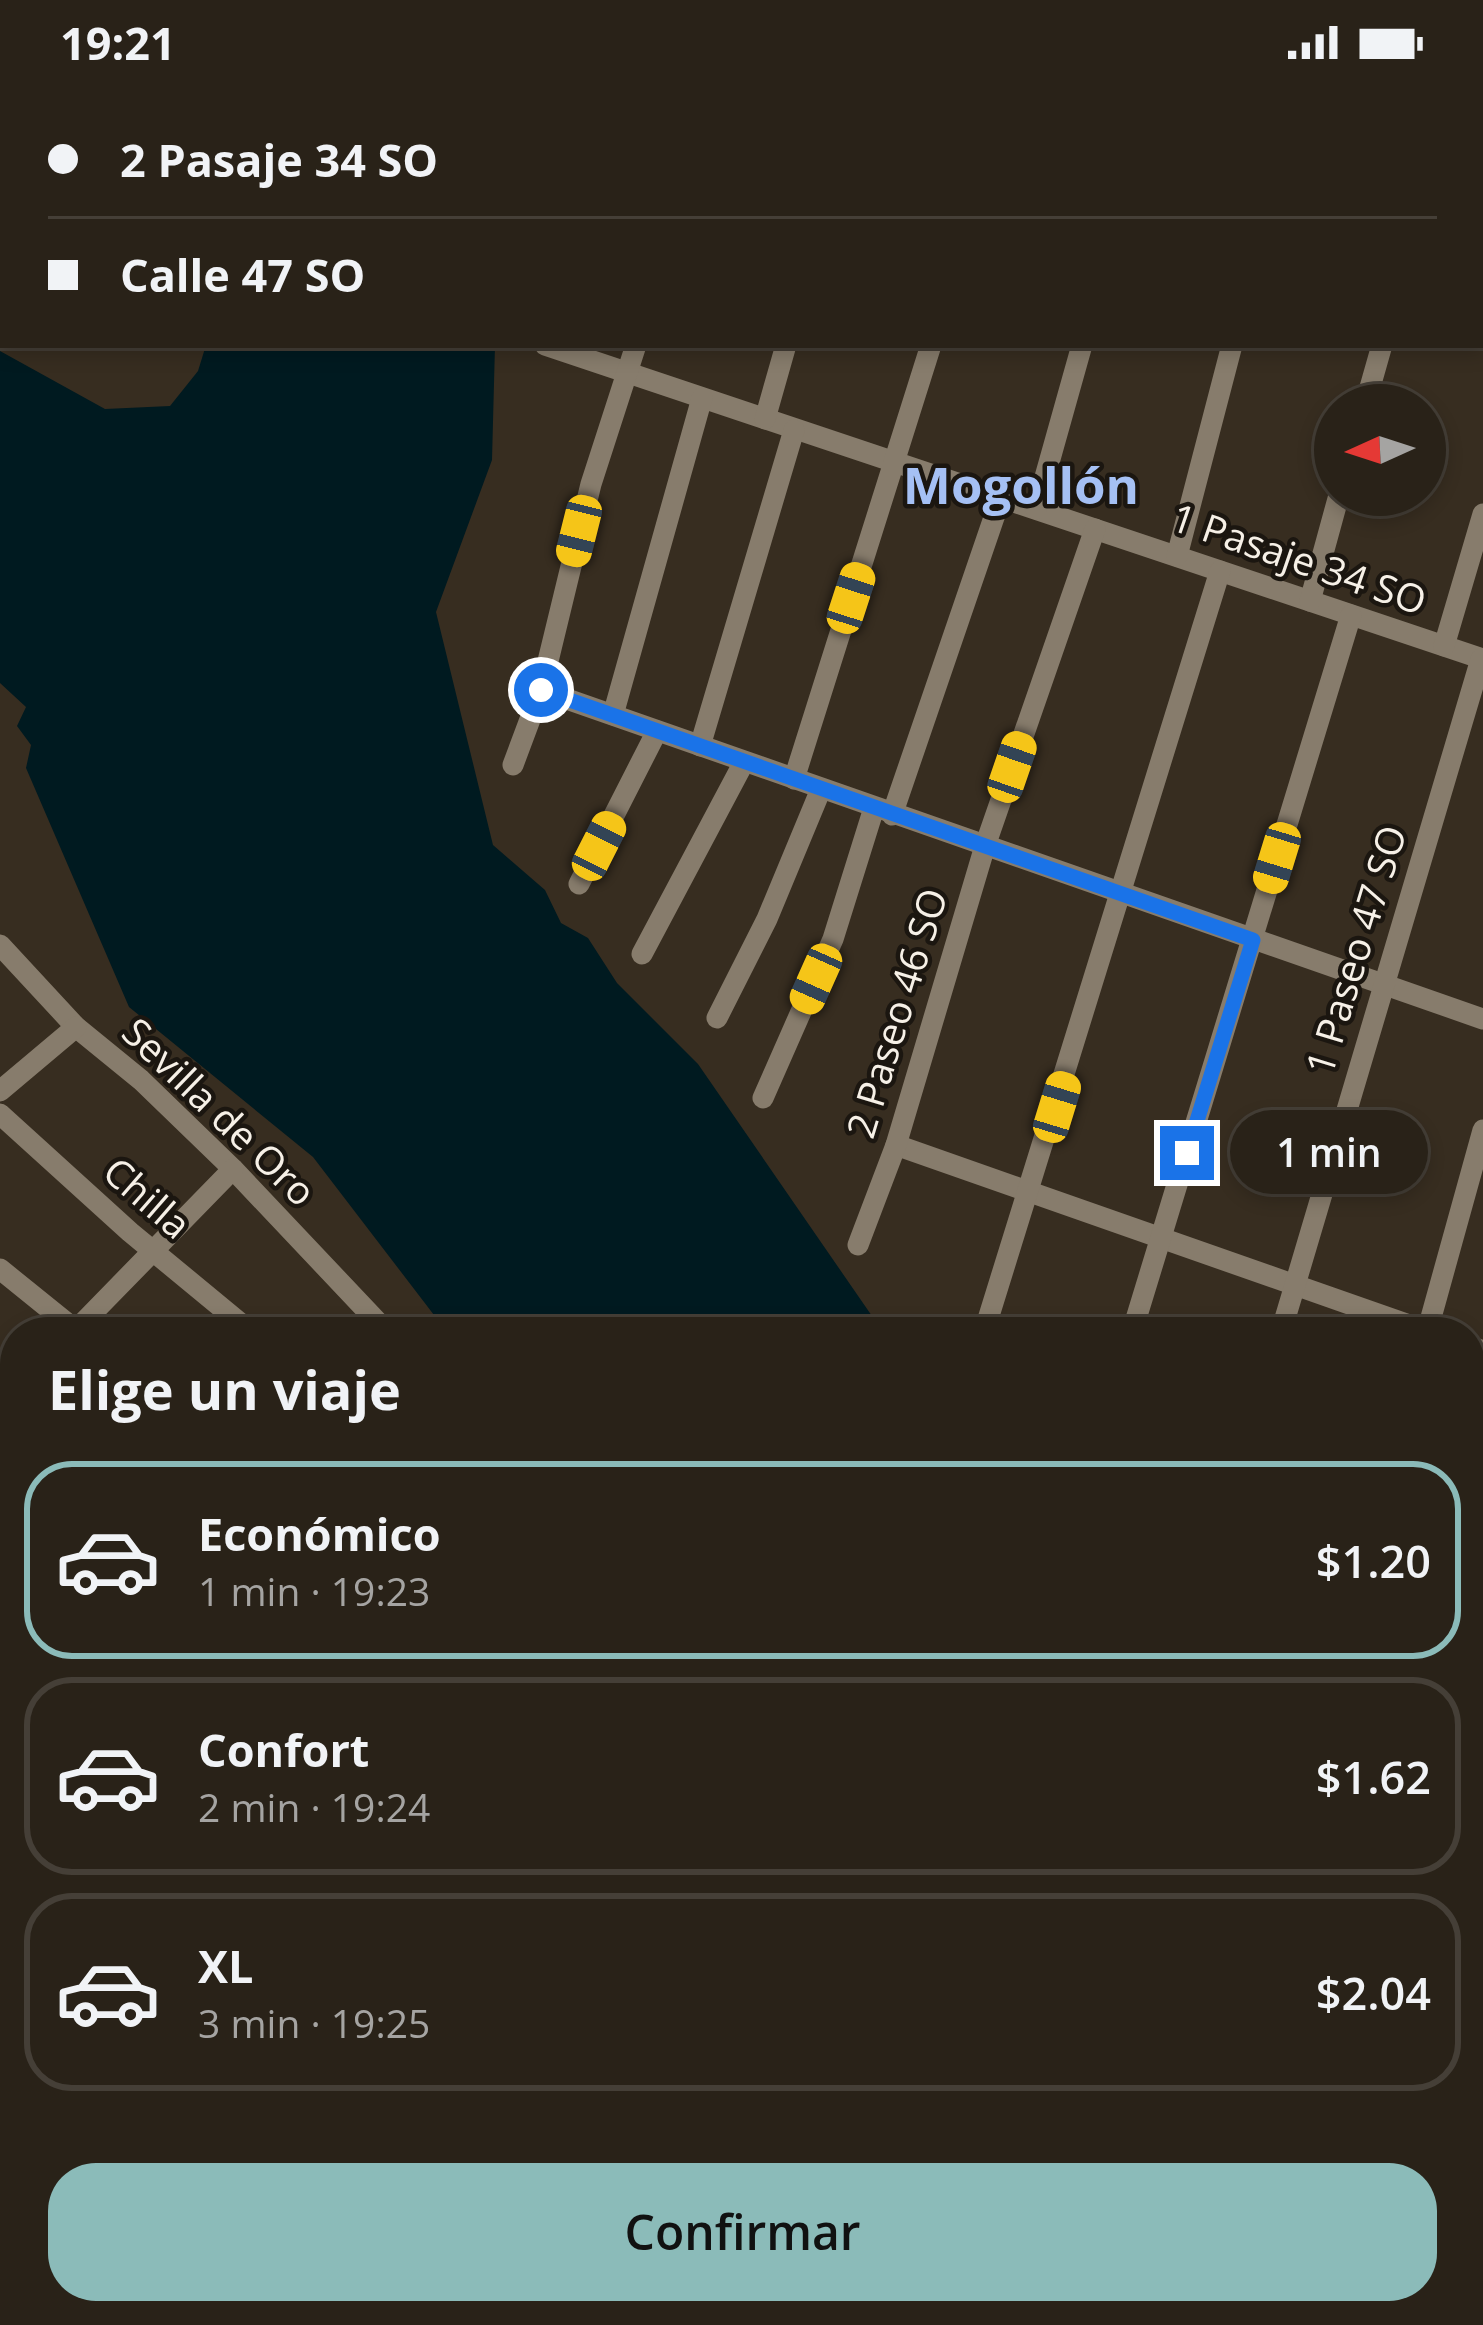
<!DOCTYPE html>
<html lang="es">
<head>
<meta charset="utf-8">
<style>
	:root { --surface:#292218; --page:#352f25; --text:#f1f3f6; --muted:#a5a4a2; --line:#453f37; --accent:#8bbbb9 }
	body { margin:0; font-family:"Open Sans",sans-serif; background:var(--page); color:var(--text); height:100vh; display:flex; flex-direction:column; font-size:45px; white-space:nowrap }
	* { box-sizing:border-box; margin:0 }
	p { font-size:39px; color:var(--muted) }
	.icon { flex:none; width:66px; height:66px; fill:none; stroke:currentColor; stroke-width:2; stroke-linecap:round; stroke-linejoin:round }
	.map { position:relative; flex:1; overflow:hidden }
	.side { position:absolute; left:0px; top:1233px; width:1485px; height:1008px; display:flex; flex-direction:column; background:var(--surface); border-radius:48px 48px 0 0; box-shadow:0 6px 18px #0003,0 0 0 3px var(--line) }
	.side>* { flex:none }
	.hud { position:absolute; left:0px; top:0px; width:1485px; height:264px; box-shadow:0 6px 18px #0003,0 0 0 3px var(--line); display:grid; align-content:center; height:264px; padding:0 48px; background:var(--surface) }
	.needle { width:78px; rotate:267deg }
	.controls { position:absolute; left:1314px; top:300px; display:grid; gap:24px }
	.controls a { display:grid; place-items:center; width:132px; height:132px; border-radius:50%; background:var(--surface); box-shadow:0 6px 18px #0003,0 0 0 3px var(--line); font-size:60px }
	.end { position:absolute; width:54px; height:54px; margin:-27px; border:15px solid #1a73e8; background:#fff; box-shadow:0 0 0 6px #fff }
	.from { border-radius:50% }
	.bubble { position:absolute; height:84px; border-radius:42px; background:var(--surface); box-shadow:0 6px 18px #0003,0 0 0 3px var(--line); font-size:39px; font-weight:600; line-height:84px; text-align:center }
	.car { position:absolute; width:36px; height:72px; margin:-36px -18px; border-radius:15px; box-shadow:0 0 9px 3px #0007; background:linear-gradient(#f5c518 24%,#345 0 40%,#f5c518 0 76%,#345 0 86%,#f5c518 0) }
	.hud b { display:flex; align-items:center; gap:42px; height:114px; font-size:45px }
	.hud b+b { border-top:3px solid var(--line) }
	.hud i { width:30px; height:30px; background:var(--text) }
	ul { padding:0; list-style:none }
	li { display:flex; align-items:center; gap:36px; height:198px; margin:0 24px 18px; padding:0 24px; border:6px solid var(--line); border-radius:48px }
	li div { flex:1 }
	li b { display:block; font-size:45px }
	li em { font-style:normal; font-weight:600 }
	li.active { border-color:var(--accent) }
	li>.icon { width:108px; height:108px; stroke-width:1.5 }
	h2 { padding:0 48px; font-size:54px; line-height:144px }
	.action { display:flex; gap:24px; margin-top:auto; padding:24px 48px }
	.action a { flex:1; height:138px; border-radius:48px; background:var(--accent); color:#111; font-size:48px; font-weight:600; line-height:138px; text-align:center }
	.status { display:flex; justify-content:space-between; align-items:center; height:84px; padding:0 60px; background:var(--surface); direction:ltr }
	.status svg { height:33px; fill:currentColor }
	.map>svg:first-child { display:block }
	.water { fill:#001a20 }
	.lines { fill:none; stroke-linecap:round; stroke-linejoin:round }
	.minor { stroke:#877c6c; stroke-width:21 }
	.trunk { stroke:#da9489; stroke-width:33 }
	.route { stroke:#1a73e8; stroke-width:15 }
	.labels { text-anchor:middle; stroke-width:9; stroke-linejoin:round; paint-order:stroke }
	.street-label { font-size:39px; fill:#f6f0e7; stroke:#1b1610 }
	.district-label { font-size:51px; font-weight:bold; fill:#a5c0f4; stroke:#1b1610 }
</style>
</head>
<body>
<div class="status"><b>19:21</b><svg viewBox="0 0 49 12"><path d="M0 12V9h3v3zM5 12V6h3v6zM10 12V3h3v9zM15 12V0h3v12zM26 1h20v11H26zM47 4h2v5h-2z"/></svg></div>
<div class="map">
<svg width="1483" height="2241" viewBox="0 0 1483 2241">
	<rect width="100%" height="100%" fill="#372d20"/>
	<g class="water">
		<polygon points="206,261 495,261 492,376 436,528 493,761 545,806 561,839 588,854 617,899 698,980 883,1248 447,1248 313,1073 129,923 26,684 31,661 17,642 26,623 0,599 0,267 105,325 170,322 198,287"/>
		<polygon points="1471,1868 1483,1883 1483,2241 1245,2241 1222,2226 1470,2226"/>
	</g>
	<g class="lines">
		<g class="minor">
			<polyline points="137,0 142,3"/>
			<polyline points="705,0 716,3"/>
			<polyline points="604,3 605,0"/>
			<polyline points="861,3 862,0"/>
			<polyline points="1009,3 1010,0"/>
			<polyline points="1155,3 1156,0"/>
			<polyline points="1303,3 1304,0"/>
			<polyline points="1458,3 1459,0"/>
			<polyline points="1482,223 1483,223"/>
			<polyline points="545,261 1483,575"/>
			<polyline points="1365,321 1382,261"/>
			<polyline points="765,335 786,261"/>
			<polyline points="1036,425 1082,261"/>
			<polyline points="1177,472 1232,261"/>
			<polyline points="1310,517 1339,411"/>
			<polyline points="1444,562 1483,430"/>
			<polyline points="541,606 1483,935"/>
			<polyline points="613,631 702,314"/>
			<polyline points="700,662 794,346"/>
			<polyline points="513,681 541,606 591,400 636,261"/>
			<polyline points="794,695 931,261"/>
			<polyline points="892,731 1001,413"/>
			<polyline points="579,800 657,647"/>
			<polyline points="0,861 76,943 141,996 233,1085 387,1248"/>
			<polyline points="642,870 744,678"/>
			<polyline points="717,934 767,835 821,705"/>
			<polyline points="0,1007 76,943"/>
			<polyline points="763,1014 833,855 874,724"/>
			<polyline points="0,1030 130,1148 251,1248"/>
			<polyline points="896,1061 1429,1248"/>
			<polyline points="858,1161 896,1061 985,762 1095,445"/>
			<polyline points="0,1185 78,1248"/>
			<polyline points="74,1248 233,1085"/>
			<polyline points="984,1248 1220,487"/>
			<polyline points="1132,1248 1351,531"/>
			<polyline points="1281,1248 1481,575"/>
			<polyline points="1427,1248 1483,1046"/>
			<polyline points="1470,1262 1483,1267"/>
			<polyline points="0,1323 15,1308"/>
			<polyline points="0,1344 15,1356"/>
			<polyline points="1470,1371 1483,1308"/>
			<polyline points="0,1499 15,1512"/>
			<polyline points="0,1741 15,1724"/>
			<polyline points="0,1786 15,1770"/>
			<polyline points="0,1799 15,1812"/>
			<polyline points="0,1983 15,1969"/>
			<polyline points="172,2226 188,2241"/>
			<polyline points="419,2226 434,2241"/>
			<polyline points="538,2226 551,2241"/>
			<polyline points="731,2226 744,2241"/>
			<polyline points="934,2226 947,2241"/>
			<polyline points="36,2241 50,2226"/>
			<polyline points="258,2241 272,2226"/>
			<polyline points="515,2241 529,2226"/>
			<polyline points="897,2241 920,2226"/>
		</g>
		<g class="trunk">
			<polyline points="1470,1632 1483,1573"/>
			<polyline points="1470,1847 1483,1787"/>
			<polyline points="1340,2241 1343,2226"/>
			<polyline points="1388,2241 1391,2226"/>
		</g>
	</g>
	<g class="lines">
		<polyline class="route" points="541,606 1253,856 1187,1069"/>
	</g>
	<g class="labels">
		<g class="street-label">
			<text transform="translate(1299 475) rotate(19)" y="14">1 Pasaje 34 SO</text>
			<text transform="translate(1356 866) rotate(-73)" y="14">1 Paseo 47 SO</text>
			<text transform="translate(897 929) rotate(-73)" y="14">2 Paseo 46 SO</text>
			<text transform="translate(219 1028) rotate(44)" y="14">Sevilla de Oro</text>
			<text transform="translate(147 1114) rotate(41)" y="14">Chilla</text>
		</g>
		<g class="district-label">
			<text x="1021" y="420">Mogollón</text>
		</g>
	</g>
</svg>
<div class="controls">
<a><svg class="needle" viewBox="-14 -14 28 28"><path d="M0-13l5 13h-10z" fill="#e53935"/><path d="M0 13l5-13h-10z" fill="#a5a4a2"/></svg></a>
</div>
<i class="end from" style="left:541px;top:606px"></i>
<i class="end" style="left:1187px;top:1069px"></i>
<div class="bubble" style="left:1230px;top:1026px;width:198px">1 min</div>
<i class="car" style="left:579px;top:447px;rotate:194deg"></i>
<i class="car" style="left:851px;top:514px;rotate:18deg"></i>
<i class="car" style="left:1012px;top:683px;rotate:19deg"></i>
<i class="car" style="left:599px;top:762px;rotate:27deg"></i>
<i class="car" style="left:1277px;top:774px;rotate:197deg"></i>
<i class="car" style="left:816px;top:895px;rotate:204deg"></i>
<i class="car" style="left:1057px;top:1023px;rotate:17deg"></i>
<div class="hud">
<b><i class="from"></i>2 Pasaje 34 SO</b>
<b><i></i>Calle 47 SO</b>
</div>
<section class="side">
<h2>Elige un viaje</h2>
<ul>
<li class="active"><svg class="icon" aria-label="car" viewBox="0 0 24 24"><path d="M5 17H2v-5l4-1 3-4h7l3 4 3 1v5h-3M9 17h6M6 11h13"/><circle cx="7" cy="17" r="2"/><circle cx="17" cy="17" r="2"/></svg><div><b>Económico</b><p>1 min · 19:23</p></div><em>$1.20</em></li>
<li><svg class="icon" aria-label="car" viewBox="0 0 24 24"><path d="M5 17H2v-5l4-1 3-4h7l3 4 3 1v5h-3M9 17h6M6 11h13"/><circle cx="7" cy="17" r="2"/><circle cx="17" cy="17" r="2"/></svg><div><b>Confort</b><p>2 min · 19:24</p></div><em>$1.62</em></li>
<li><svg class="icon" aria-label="car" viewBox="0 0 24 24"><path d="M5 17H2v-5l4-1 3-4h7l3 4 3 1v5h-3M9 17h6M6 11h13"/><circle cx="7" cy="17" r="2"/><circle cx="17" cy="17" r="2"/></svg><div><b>XL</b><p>3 min · 19:25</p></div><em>$2.04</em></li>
</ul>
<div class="action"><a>Confirmar</a></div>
</section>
</div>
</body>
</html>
